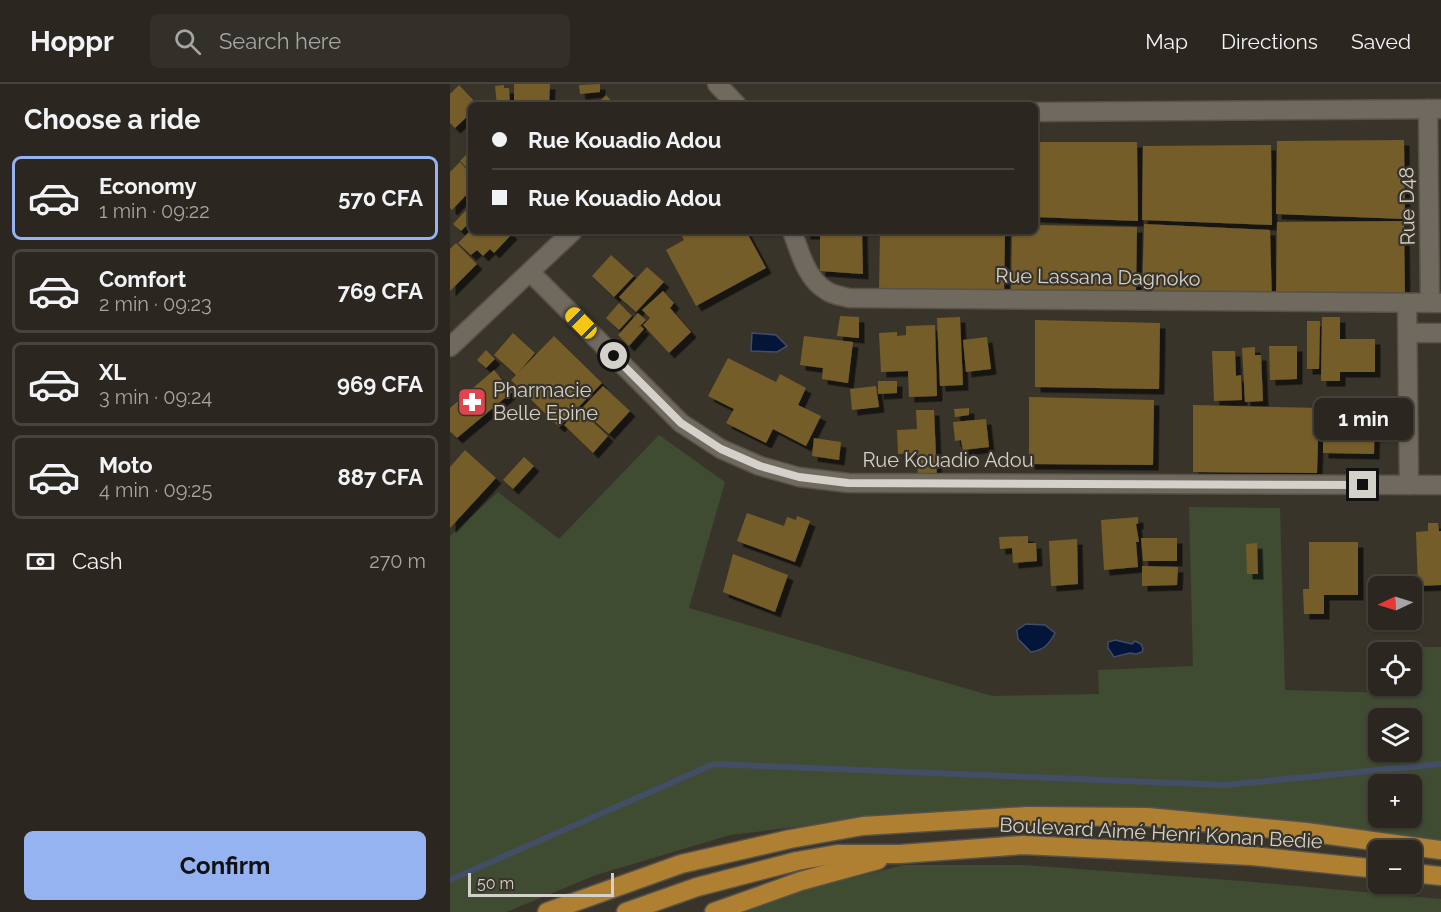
<!DOCTYPE html>
<html lang="en">
<head>
<meta charset="utf-8">
<style>
	:root { --surface:#2b2720; --page:#332f29; --text:#f1f3f6; --muted:#a6a5a5; --line:#47443e; --accent:#95b2f1 }
	body { margin:0; font-family:Raleway,sans-serif; background:var(--page); color:var(--text); height:100vh; display:flex; flex-direction:column; font-size:22px; white-space:nowrap }
	* { box-sizing:border-box; margin:0 }
	p { font-size:20px; color:var(--muted) }
	.icon { flex:none; width:33px; height:33px; fill:none; stroke:currentColor; stroke-width:2; stroke-linecap:round; stroke-linejoin:round }
	.map { position:relative; flex:1; overflow:hidden }
	.sheet { display:flex; flex-direction:column; background:var(--surface); width:450px }
	.sheet>* { flex:none }
	.hud { position:absolute; left:18px; top:18px; width:570px; height:132px; border-radius:9px; box-shadow:0 2px 4px #0004,0 0 0 2px var(--line); display:grid; align-content:center; height:132px; padding:0 24px; background:var(--surface) }
	.needle { width:39px; rotate:266deg }
	.controls { position:absolute; left:918px; top:492px; display:grid; gap:12px }
	.controls a { display:grid; place-items:center; width:54px; height:54px; border-radius:9px; background:var(--surface); box-shadow:0 2px 4px #0004,0 0 0 2px var(--line); font-size:30px }
	.scale { position:absolute; left:18px; bottom:15px; width:146px; box-sizing:border-box; padding-left:6px; border:3px solid #d4d1ca; border-top:0; font-size:16px; line-height:21px; white-space:nowrap; color:#d4d1ca; -webkit-text-stroke:4px #39342a; paint-order:stroke }
	.end { position:absolute; width:27px; height:27px; margin:-14px; border:8px solid #d4d1ca; background:#111; box-shadow:0 0 0 3px #111 }
	.from { border-radius:50% }
	.bubble { position:absolute; height:42px; border-radius:9px; background:var(--surface); box-shadow:0 2px 4px #0004,0 0 0 2px var(--line); font-size:20px; font-weight:700; line-height:42px; text-align:center }
	.car { position:absolute; width:18px; height:36px; margin:-18px -9px; border-radius:8px; box-shadow:0 0 4px 2px #0007; background:linear-gradient(#f5c518 24%,#345 0 40%,#f5c518 0 76%,#345 0 86%,#f5c518 0) }
	.hud b { display:flex; align-items:center; gap:21px; height:57px; font-size:22px }
	.hud b+b { border-top:2px solid var(--line) }
	.hud i { width:15px; height:15px; background:var(--text) }
	ul { padding:0; list-style:none }
	li { display:flex; align-items:center; gap:18px; height:84px; margin:0 12px 9px; padding:0 12px; border:3px solid var(--line); border-radius:9px }
	li div { flex:1 }
	li b { display:block; font-size:22px }
	li em { font-style:normal; font-weight:700 }
	li.selected { border-color:var(--accent) }
	li>.icon { width:54px; height:54px; stroke-width:1.5 }
	h2 { padding:0 24px; font-size:27px; line-height:72px }
	.pay { display:flex; align-items:center; gap:15px; height:66px; padding:0 24px; font-size:22px }
	.pay p { margin-inline-start:auto }
	.action { display:flex; gap:12px; margin-top:auto; padding:12px 24px }
	.action a { flex:1; height:69px; border-radius:9px; background:var(--accent); color:#111; font-size:24px; font-weight:700; line-height:69px; text-align:center }
	header { display:flex; align-items:center; gap:36px; box-sizing:border-box; height:84px; padding:0 30px; background:var(--surface); border-bottom:2px solid var(--line) }
	header strong { font-size:28px }
	nav { display:flex; gap:33px; margin-inline-start:auto; font-size:21px }
	.search { width:420px; height:54px; background:var(--page); display:flex; align-items:center; gap:15px; box-sizing:border-box; padding:0 21px; border-radius:9px; color:var(--muted); font-size:22px }
	main { display:flex; flex:1; min-height:0 }
	.map>svg:first-child { display:block }
	.green { fill:#3f4c32; fill-rule:evenodd }
	.water { fill:#03163a; stroke:#424e65; stroke-width:1.5 }
	.lines { fill:none; stroke-linecap:round; stroke-linejoin:round }
	.stream { stroke:#424e65; stroke-width:6 }
	.building { fill:#755d2b; filter:url(#shadow) }
	.minor-casing { stroke:#565249; stroke-width:21 }
	.highway-casing { stroke:#565249; stroke-width:21 }
	.minor { stroke:#6f695e; stroke-width:18 }
	.highway { stroke:#af8031; stroke-width:18 }
	.route { stroke:#d4d1ca; stroke-width:8 }
	.labels { text-anchor:middle; stroke-width:4.5; stroke-linejoin:round; paint-order:stroke }
	.street-label { font-size:20px; fill:#d4d1ca; stroke:#39342a }
	.poi-label { font-size:20px; fill:#d4d1ca; stroke:#39342a; text-anchor:start }
</style>
</head>
<body>
<header>
<strong>Hoppr</strong>
<div class="search"><svg class="icon" aria-label="search" viewBox="0 0 24 24"><circle cx="10" cy="10" r="6"/><path d="M15 15l6 6"/></svg>Search here</div>
<nav><a>Map</a><a>Directions</a><a>Saved</a></nav>
</header>
<main>
<section class="sheet">
<h2>Choose a ride</h2>
<ul>
<li class="selected"><svg class="icon" aria-label="car" viewBox="0 0 24 24"><path d="M5 17H2v-5l4-1 3-4h7l3 4 3 1v5h-3M9 17h6M6 11h13"/><circle cx="7" cy="17" r="2"/><circle cx="17" cy="17" r="2"/></svg><div><b>Economy</b><p>1 min · 09:22</p></div><em>570 CFA</em></li>
<li><svg class="icon" aria-label="car" viewBox="0 0 24 24"><path d="M5 17H2v-5l4-1 3-4h7l3 4 3 1v5h-3M9 17h6M6 11h13"/><circle cx="7" cy="17" r="2"/><circle cx="17" cy="17" r="2"/></svg><div><b>Comfort</b><p>2 min · 09:23</p></div><em>769 CFA</em></li>
<li><svg class="icon" aria-label="car" viewBox="0 0 24 24"><path d="M5 17H2v-5l4-1 3-4h7l3 4 3 1v5h-3M9 17h6M6 11h13"/><circle cx="7" cy="17" r="2"/><circle cx="17" cy="17" r="2"/></svg><div><b>XL</b><p>3 min · 09:24</p></div><em>969 CFA</em></li>
<li><svg class="icon" aria-label="car" viewBox="0 0 24 24"><path d="M5 17H2v-5l4-1 3-4h7l3 4 3 1v5h-3M9 17h6M6 11h13"/><circle cx="7" cy="17" r="2"/><circle cx="17" cy="17" r="2"/></svg><div><b>Moto</b><p>4 min · 09:25</p></div><em>887 CFA</em></li>
</ul>
<div class="pay"><svg class="icon" aria-label="cash" viewBox="0 0 24 24"><path d="M3 7h18v10H3z"/><circle cx="12" cy="12" r="2"/></svg>Cash<p>270 m</p></div>
<div class="action"><a>Confirm</a></div>
</section>
<div class="map">
<svg width="991" height="828" viewBox="0 0 991 828">
	<defs>
		<filter id="shadow"><feDropShadow dx="5.5" dy="5.5" stdDeviation="0" flood-color="#0009"/></filter>
	</defs>
	<rect width="100%" height="100%" fill="#39342a"/>
	<g class="green">
		<path d="M209,351L275,398L239,524L542,612L649,610L648,586L743,582L739,423L830,424L835,606L939,609V602H962V568H940V563H991V761L796,740L571,722L412,735L280,751L146,791L56,828H0V452L48,408L109,455ZM928,634H962V668H928ZM928,700H962V734H928Z"/>
		<path d="M454,781H574L792,797L991,815V828H290C343,807 399,795 454,781Z"/>
	</g>
	<g class="water">
		<polygon points="302,249 326,251 337,262 327,268 301,267"/>
		<path d="M576,540L595,541L605,549C599,561 593,566 581,568L568,555L567,546Z"/>
		<polygon points="665,556 682,560 685,557 691,560 693,565 692,568 686,570 680,569 664,573 658,564 658,558"/>
	</g>
	<g class="lines">
		<polyline class="stream" points="0,796 264,680 775,701 991,680"/>
	</g>
	<g class="building">
		<polygon points="64,0 100,0 99,21 64,21"/>
		<polygon points="150,0 150,8 130,10 129,1"/>
		<polygon points="9,1 28,21 21,21 21,29 5,44 0,39 0,10"/>
		<polygon points="54,1 54,4 59,4 60,20 47,21 45,2"/>
		<polygon points="156,11 165,21 146,21"/>
		<polygon points="954,56 955,135 826,130 827,57"/>
		<polygon points="585,58 687,58 688,137 585,133"/>
		<polygon points="821,61 822,141 692,136 693,62"/>
		<polygon points="21,66 21,88 10,77"/>
		<polygon points="10,78 21,90 17,93 21,97 21,102 17,106 19,108 2,126 0,124 0,88"/>
		<polygon points="18,124 21,128 21,137 11,147 3,140"/>
		<polygon points="954,137 955,217 826,212 827,138"/>
		<polygon points="694,140 820,146 822,219 692,214"/>
		<polygon points="585,141 687,143 686,209 561,207 562,147 585,147"/>
		<polygon points="20,147 59,147 62,150 44,169 40,165 33,172 27,166 21,171 8,159"/>
		<polygon points="229,147 296,147 316,184 246,222 216,166 234,156"/>
		<polygon points="355,147 412,147 413,190 370,187 370,150 355,150"/>
		<polygon points="430,147 555,147 554,211 429,209"/>
		<polygon points="6,159 27,180 0,207 0,165"/>
		<polygon points="161,171 184,192 164,213 142,192"/>
		<polygon points="197,183 214,198 186,228 169,213"/>
		<polygon points="213,207 224,219 220,224 241,248 219,269 193,241 200,234 192,226"/>
		<polygon points="169,219 182,232 169,246 156,234"/>
		<polygon points="188,229 196,236 188,244 191,242 194,245 179,262 168,251"/>
		<polygon points="390,232 409,233 409,254 387,252"/>
		<polygon points="510,233 513,301 490,302 487,234"/>
		<polygon points="872,233 890,233 890,255 925,255 925,288 890,288 890,297 871,297"/>
		<polygon points="585,236 710,239 709,305 585,303"/>
		<polygon points="857,237 870,237 869,285 857,285"/>
		<polygon points="485,241 487,312 459,313 458,287 431,288 429,249 447,248 447,252 456,251 456,242"/>
		<polygon points="63,249 85,269 68,289 104,252 152,299 109,343 61,296 66,291 44,271"/>
		<polygon points="354,252 403,258 398,299 372,295 373,284 350,281"/>
		<polygon points="537,253 541,285 516,288 513,256"/>
		<polygon points="819,262 847,262 847,295 820,296"/>
		<polygon points="805,263 805,271 811,271 813,317 795,318 792,264"/>
		<polygon points="36,266 45,275 36,284 27,276"/>
		<polygon points="762,267 785,267 786,292 791,291 792,316 764,317"/>
		<polygon points="278,274 326,298 330,290 356,304 348,321 371,332 356,362 323,345 316,359 276,339 284,325 258,312"/>
		<polygon points="44,286 62,308 7,354 1,348 0,349 0,324"/>
		<polygon points="428,297 447,297 447,309 428,310"/>
		<polygon points="153,302 180,327 159,350 131,325"/>
		<polygon points="426,302 429,323 402,326 400,305"/>
		<polygon points="579,313 704,316 703,381 579,380"/>
		<polygon points="873,316 925,317 924,370 873,369"/>
		<polygon points="743,321 869,324 867,389 743,388"/>
		<polygon points="519,324 519,331 505,333 504,325"/>
		<polygon points="129,325 158,352 143,369 114,341"/>
		<polygon points="466,326 484,326 487,395 468,396 467,369 448,370 447,346 467,345"/>
		<polygon points="536,335 539,363 513,366 511,356 505,357 503,338"/>
		<polygon points="364,354 391,358 389,376 362,372"/>
		<polygon points="15,366 46,394 0,444 0,383"/>
		<polygon points="74,373 84,382 63,405 53,396"/>
		<polygon points="297,429 334,442 337,433 346,436 347,432 360,437 345,478 287,457"/>
		<polygon points="688,433 688,440 686,440 689,458 686,458 688,483 654,486 651,436"/>
		<polygon points="978,439 988,439 989,447 991,447 991,501 968,502 966,448 978,447"/>
		<polygon points="578,452 578,459 586,459 587,477 563,479 562,464 550,465 549,453"/>
		<polygon points="691,454 727,454 727,477 693,477"/>
		<polygon points="627,455 628,500 601,502 599,457"/>
		<polygon points="859,458 908,458 908,511 874,511 874,530 854,530 853,505 859,505"/>
		<polygon points="807,459 808,490 797,490 796,460"/>
		<polygon points="283,470 338,491 325,528 273,508"/>
		<polygon points="692,482 728,483 727,501 692,502"/>
	</g>
	<g class="lines">
		<g class="minor-casing">
			<g id="minor">
				<polyline points="267,0 287,21"/>
				<polyline points="978,25 980,218"/>
				<polyline points="585,28 991,25"/>
				<path d="M342,147C350,168 356,195 377,207C383,211 392,212 399,214L991,219"/>
				<polyline points="81,189 231,339 271,365 310,382 349,393 398,399 991,401"/>
				<polyline points="957,219 959,401"/>
				<polyline points="958,249 991,249"/>
				<polyline points="0,263 123,147"/>
			</g>
		</g>
		<g class="highway-casing">
			<g id="highway">
				<polyline points="962,789 991,792"/>
				<polyline points="97,828 231,780 340,755 413,742 577,732 697,733 856,748 991,766"/>
				<polyline points="176,828 247,803 347,777 387,770 450,770 573,761 802,772 928,785"/>
				<polyline points="264,828 351,797 428,776"/>
			</g>
		</g>
		<use href="#minor" class="minor"/>
		<use href="#highway" class="highway"/>
	</g>
	<g class="lines">
		<polyline class="route" points="164,272 231,339 271,365 310,382 349,393 398,399 913,401"/>
	</g>
	<defs>
		<g id="pharmacy-square" transform="scale(1.5)"><rect x="-9" y="-9" width="18" height="18" rx="4" fill="#e0444e" stroke="#39342a"/><path d="M-2-6h4v4h4v4h-4v4h-4v-4h-4v-4h4Z" fill="#fff"/></g>
	</defs>
	<g fill-rule="evenodd">
		<use href="#pharmacy-square" x="22" y="318"/>
	</g>
	<g class="labels">
		<g class="street-label">
			<text transform="translate(957 122) rotate(-91)" y="7">Rue D48</text>
			<text transform="translate(648 193) rotate(1)" y="7">Rue Lassana Dagnoko</text>
			<text x="498" y="383">Rue Kouadio Adou</text>
			<text transform="translate(711 749) rotate(3)" y="7">Boulevard Aimé Henri Konan Bedie</text>
		</g>
		<g class="poi-label">
			<text x="43" y="313">Pharmacie<tspan x="43" dy="23">Belle Epine</tspan></text>
		</g>
	</g>
</svg>
<div class="controls">
<a><svg class="needle" viewBox="-14 -14 28 28"><path d="M0-13l5 13h-10z" fill="#e53935"/><path d="M0 13l5-13h-10z" fill="#a6a5a5"/></svg></a>
<a><svg class="icon" aria-label="locate" viewBox="0 0 24 24"><circle cx="12" cy="12" r="6"/><path d="M12 2v4M12 18v4M2 12h4M18 12h4"/></svg></a>
<a><svg class="icon" aria-label="layers" viewBox="0 0 24 24"><path d="M12 4l9 5-9 5-9-5zM3 14l9 5 9-5"/></svg></a>
<a>+</a>
<a>−</a>
</div>
<div class="scale">50 m</div>
<i class="end from" style="left:164px;top:272px"></i>
<i class="end" style="left:913px;top:401px"></i>
<div class="bubble" style="left:864px;top:314px;width:99px">1 min</div>
<i class="car" style="left:131px;top:239px;rotate:315deg"></i>
<div class="hud">
<b><i class="from"></i>Rue Kouadio Adou</b>
<b><i></i>Rue Kouadio Adou</b>
</div>
</div>
</main>
</body>
</html>
